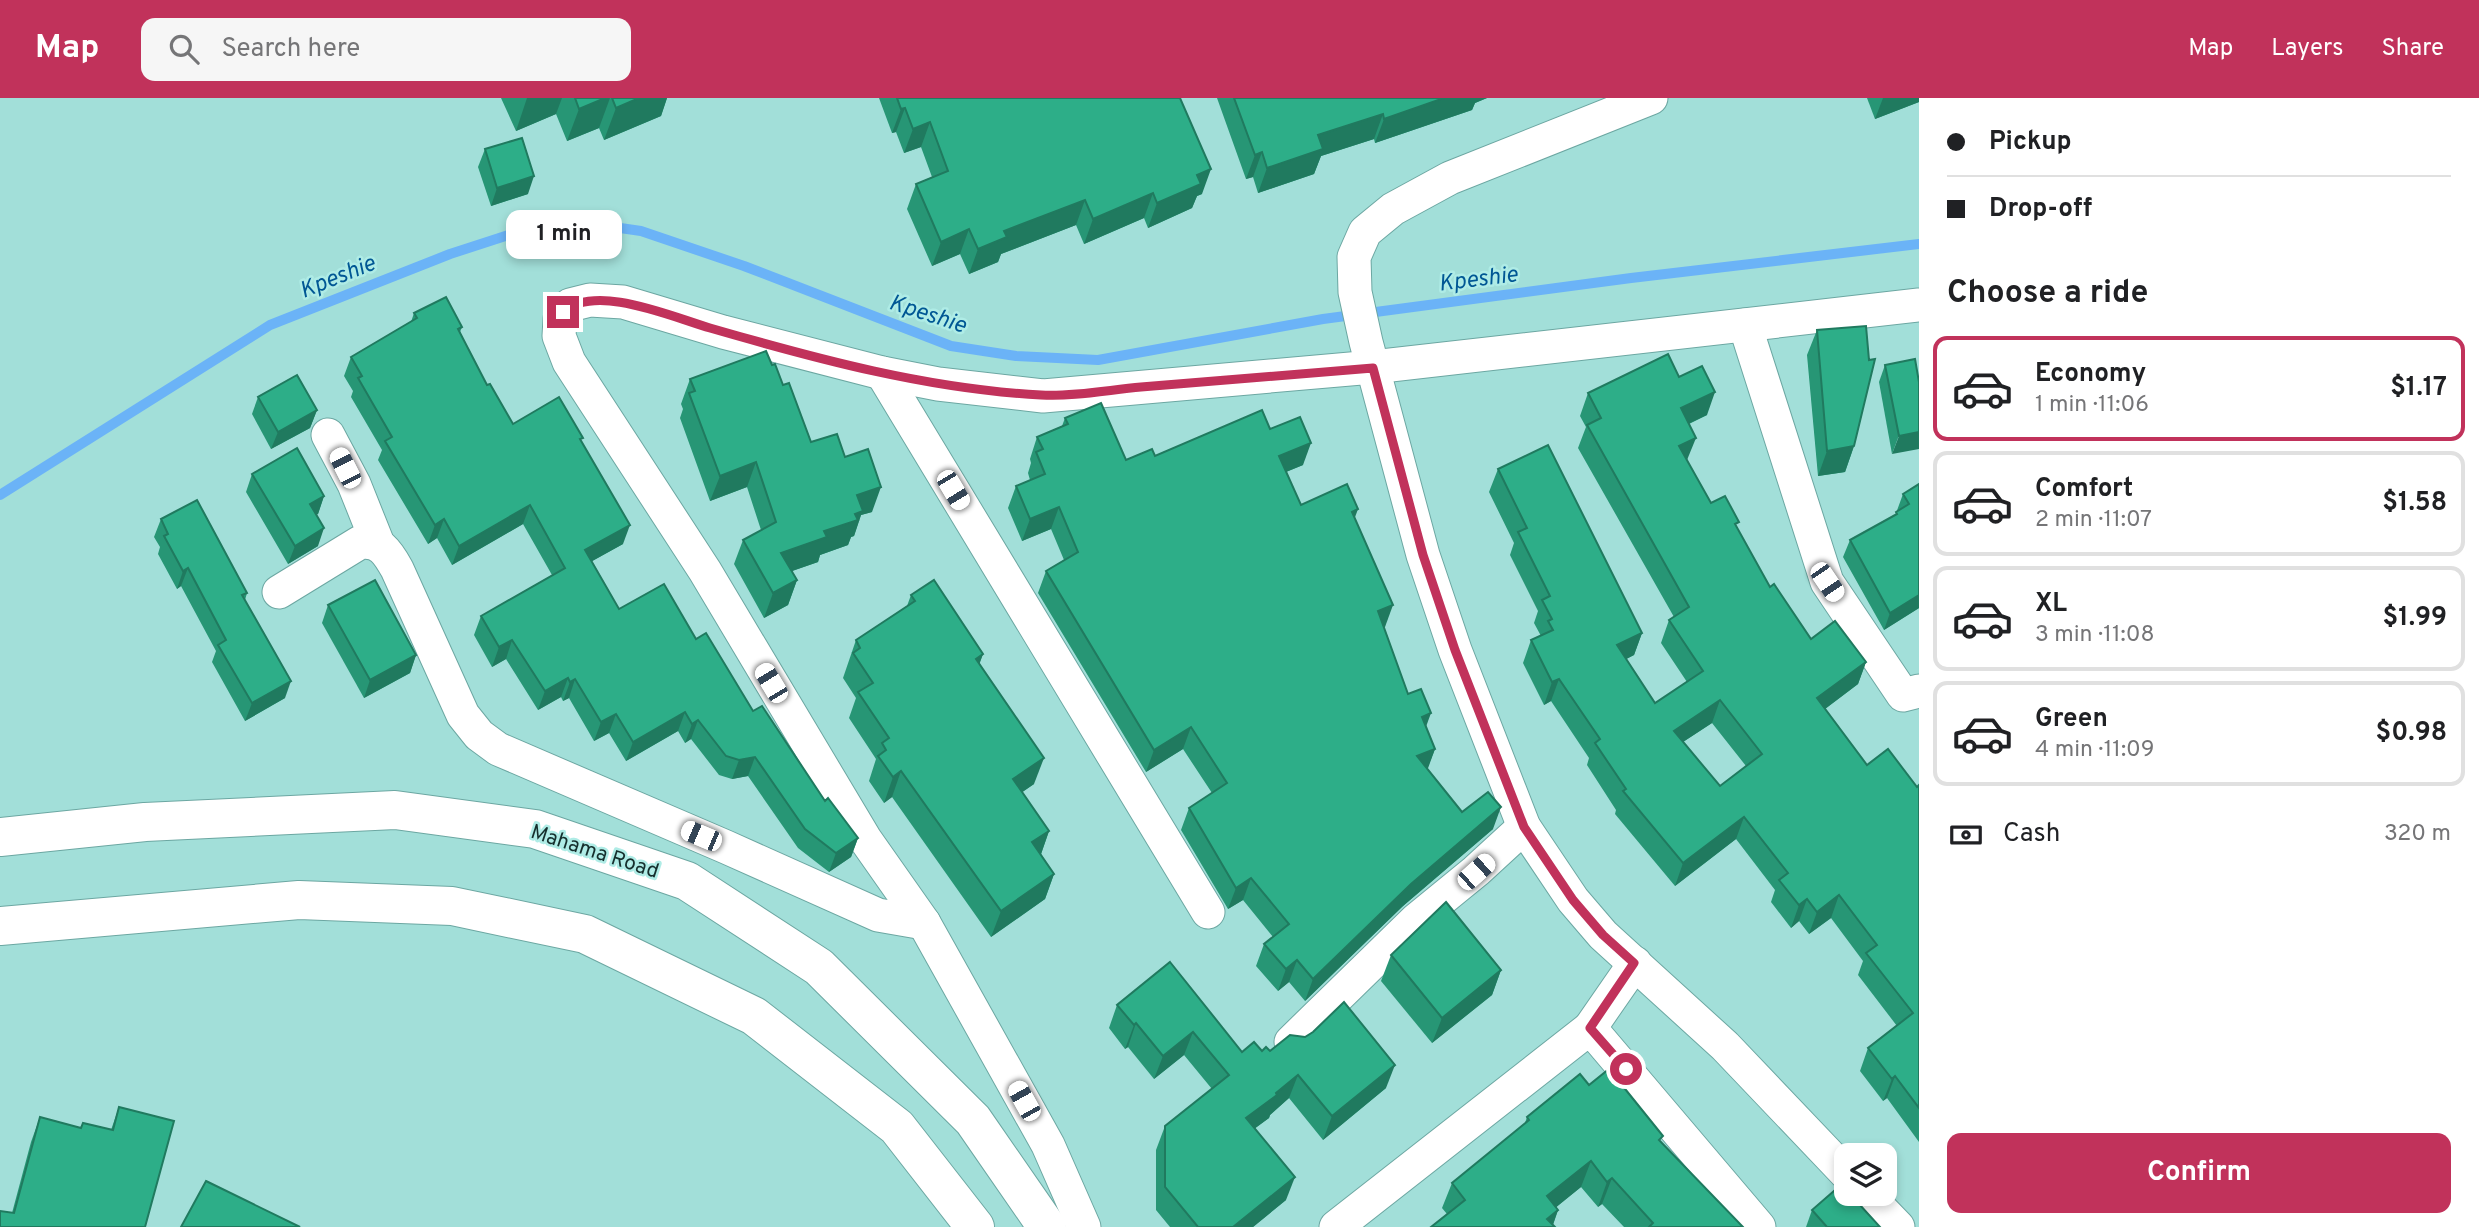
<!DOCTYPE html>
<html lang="en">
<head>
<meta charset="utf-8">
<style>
	:root { --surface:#fff; --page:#f6f6f6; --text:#202124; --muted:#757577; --line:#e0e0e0; --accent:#c1325b }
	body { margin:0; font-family:Overpass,sans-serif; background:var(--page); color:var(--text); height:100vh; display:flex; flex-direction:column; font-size:26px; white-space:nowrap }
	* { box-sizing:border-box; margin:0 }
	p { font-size:23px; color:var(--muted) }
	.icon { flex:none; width:38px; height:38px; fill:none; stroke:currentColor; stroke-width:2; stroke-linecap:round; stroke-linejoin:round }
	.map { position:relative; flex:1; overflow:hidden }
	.side { display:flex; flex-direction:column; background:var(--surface); width:560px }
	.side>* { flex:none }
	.top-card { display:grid; align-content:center; height:154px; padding:0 28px; background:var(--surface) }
	.fabs { position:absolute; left:1834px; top:1045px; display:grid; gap:14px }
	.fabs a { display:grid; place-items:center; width:63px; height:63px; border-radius:14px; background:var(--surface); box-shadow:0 4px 10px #0003; font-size:35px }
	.end { position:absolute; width:32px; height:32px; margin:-16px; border:9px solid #c1325b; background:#fff; box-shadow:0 0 0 4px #fff }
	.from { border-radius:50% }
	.bubble { position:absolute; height:49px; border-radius:14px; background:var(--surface); box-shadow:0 4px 10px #0003; font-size:23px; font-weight:700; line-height:49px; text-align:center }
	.car { position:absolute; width:21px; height:42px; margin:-21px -10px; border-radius:9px; box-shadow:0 0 5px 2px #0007; background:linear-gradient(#fff 24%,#345 0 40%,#fff 0 76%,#345 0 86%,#fff 0) }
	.top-card b { display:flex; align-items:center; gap:24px; height:66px; font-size:26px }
	.top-card b+b { border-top:2px solid var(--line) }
	.top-card i { width:18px; height:18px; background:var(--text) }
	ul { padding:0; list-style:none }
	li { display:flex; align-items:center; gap:21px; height:105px; margin:0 14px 10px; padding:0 14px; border:4px solid var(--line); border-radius:14px }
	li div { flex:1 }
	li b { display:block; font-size:26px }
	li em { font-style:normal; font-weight:700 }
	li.active { border-color:var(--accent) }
	li>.icon { width:63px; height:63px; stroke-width:1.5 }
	h2 { padding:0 28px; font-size:32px; line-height:84px }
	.pay { display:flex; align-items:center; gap:18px; height:77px; padding:0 28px; font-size:26px }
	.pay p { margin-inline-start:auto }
	.cta { display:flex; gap:14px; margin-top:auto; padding:14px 28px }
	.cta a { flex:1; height:80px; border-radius:14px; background:var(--accent); color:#fff; font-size:28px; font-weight:700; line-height:80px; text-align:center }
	header { display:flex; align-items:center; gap:42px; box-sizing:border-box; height:98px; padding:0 35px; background:var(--accent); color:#fff }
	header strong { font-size:33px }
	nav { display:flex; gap:38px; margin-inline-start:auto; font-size:24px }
	.search { width:490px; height:63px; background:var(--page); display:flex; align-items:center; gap:18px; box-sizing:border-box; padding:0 24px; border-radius:14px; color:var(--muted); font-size:26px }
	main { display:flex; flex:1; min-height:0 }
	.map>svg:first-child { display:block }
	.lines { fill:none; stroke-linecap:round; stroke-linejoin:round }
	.stream { stroke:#6bb3f7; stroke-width:10 }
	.minor-casing { stroke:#6ca7a2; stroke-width:35 }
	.tertiary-casing { stroke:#6ca7a2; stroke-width:40 }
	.minor { stroke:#fff; stroke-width:33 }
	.tertiary { stroke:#fff; stroke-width:38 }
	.wall { fill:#279675; fill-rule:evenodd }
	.shaded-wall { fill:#207a5f }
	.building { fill:#2dae88; stroke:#207a5f; stroke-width:2; fill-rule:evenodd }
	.route { stroke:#c1325b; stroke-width:9 }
	.labels { text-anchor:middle; stroke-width:5; stroke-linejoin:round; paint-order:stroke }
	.street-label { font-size:21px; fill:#162f2d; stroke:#afece6 }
	.water-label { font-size:23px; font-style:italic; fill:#005794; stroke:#afece6 }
</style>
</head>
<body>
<header>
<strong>Map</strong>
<div class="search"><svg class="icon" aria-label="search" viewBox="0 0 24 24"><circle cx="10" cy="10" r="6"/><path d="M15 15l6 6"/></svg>Search here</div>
<nav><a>Map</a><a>Layers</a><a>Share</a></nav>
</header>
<main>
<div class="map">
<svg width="1919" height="1129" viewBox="0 0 1919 1129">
	<rect width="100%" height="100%" fill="#a2dfd9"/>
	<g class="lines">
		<polyline class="stream" points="0,397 270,227 450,156 558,121 641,133 744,168 951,248 1016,258 1098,262 1323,221 1631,180 1919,146"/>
		<g class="minor-casing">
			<g id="minor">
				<polyline points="1651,0 1450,80 1393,111 1365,134 1354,159 1355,194 1366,244 1423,457 1455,552 1524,729 1573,802 1603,837 1725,948 1846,1075"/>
				<polyline points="1745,227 1827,484 1903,597 1919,593"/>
				<polyline points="882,275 1208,814"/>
				<polyline points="328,337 354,386 378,446"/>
				<path d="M279,494L359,445C380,441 388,455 397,471L463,617L479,637L498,651L726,749L878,817L924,825"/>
				<polyline points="1590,930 1635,865"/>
				<polyline points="1291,944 1416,822 1476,773 1524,729"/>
				<polyline points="1866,1096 1898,1129"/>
				<polyline points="1084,1129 1048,1047 924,825 865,741 705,473 569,264 559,238 560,221 563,213 570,207 590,202 623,204 723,234 882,275 938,286 1043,298 1373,269 1919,207"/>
				<polyline points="1336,1129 1590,930 1759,1129"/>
			</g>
		</g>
		<g class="tertiary-casing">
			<g id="tertiary">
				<polyline points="0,739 145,724 395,712 535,731 687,783 819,869 973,1022 1047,1129"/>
				<polyline points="0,828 299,802 452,808 585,836 754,918 897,1029 975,1129"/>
			</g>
		</g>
		<use href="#minor" class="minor"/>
		<use href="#tertiary" class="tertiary"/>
	</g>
	<g class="wall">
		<polygon points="501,0 667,0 661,18 604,42 599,30 567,43 556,16 516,33"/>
		<polygon points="879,0 1180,0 1202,96 1197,98 1192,110 1148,130 1144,120 1084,146 1076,127 1001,156 998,164 969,176 960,156 932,168 907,111 916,86 932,79 921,49 904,55 896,34 892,35"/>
		<polygon points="1217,0 1487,0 1475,5 1472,12 1375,45 1374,41 1321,58 1314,76 1258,95 1253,79 1246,81"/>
		<polygon points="1867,0 1919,0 1919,4 1875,21"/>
		<polygon points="485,51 528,96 491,108 478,69"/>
		<polygon points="414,215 462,229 460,234 487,287 513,326 581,343 623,446 592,463 619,511 696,541 825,703 858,740 851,759 829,774 798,750 748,678 732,681 719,677 691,641 685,645 678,633 626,663 609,635 594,643 569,600 563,603 561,599 538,612 506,561 492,569 474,537 481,518 552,477 523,426 452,467 437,440 428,446 378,362 382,352 351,299 353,293 344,278 351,259 411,224"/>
		<polygon points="1817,232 1854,348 1845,374 1818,378 1807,257"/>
		<polygon points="772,267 783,287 811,344 845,359 872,414 861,417 854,438 851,439 848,447 820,457 818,464 792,473 797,482 788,507 764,520 734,466 743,442 761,432 747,389 710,403 680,320 683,311 681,306 690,281"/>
		<polygon points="1885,267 1919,284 1892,356 1879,284"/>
		<path d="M1679,279L1707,317L1689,326L1687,362L1711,405L1737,430L1770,489L1811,541L1866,564L1858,586L1825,611L1867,667L1917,689L1919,687V1044L1887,1000L1883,1003L1860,973L1868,950L1897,928L1858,877L1863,863L1831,820L1809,836L1799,823L1791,830L1771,804L1775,792L1736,741L1675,788L1615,716L1616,712L1587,667L1589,660L1551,603L1544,607L1523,565L1531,542L1541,538L1534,525L1538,513L1510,457L1514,445L1489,394L1498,371L1642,535L1634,557L1626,561L1655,605L1687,584L1661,545L1669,522L1674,519L1578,350L1586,329L1580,318L1588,295ZM1712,625L1746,668L1720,688L1683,644Z"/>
		<polygon points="258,299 317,312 310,330 271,351 252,316"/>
		<polygon points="1065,320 1126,362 1155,358 1270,331 1303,367 1286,374 1301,407 1355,420 1385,529 1384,529 1408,596 1426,629 1435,651 1427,671 1462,714 1493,731 1403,808 1305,903 1289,884 1278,893 1256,868 1264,846 1273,839 1243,802 1228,811 1181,732 1189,710 1212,695 1183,651 1146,674 1038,495 1046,473 1064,462 1051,431 1022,443 1008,410 1016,388 1030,382 1028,375 1031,365 1030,361 1037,339 1062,328"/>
		<polygon points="252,376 324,398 318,416 316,416 318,448 288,466 246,394"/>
		<polygon points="1919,386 1919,510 1884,532 1843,459 1850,442 1895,418 1903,396"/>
		<polygon points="161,421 247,495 245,502 285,600 245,623 212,564 216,553 181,488 177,491 158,456 160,449 154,439"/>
		<polygon points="911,497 983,556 979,566 1034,686 1022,694 1049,733 1041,756 1054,776 1045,801 991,839 892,699 884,705 869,683 876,661 849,620 856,600 843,580 856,542 907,508"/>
		<polygon points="328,507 416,557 410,575 364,600 322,525"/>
		<polygon points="1391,857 1501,872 1492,897 1432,945 1381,883"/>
		<polygon points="1170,864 1242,954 1270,953 1386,990 1323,1042 1289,1000 1270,1017 1269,1020 1255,1030 1286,1102 1253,1129 1170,1129 1156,1112 1156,1052 1165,1028 1212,991 1184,957 1154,981 1128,949 1125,951 1109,930 1117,907"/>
		<polygon points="1589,987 1661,1045 1743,1129 1624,1129 1602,1106 1598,1109 1581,1089 1556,1109 1558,1112 1553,1127 1447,1116 1442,1110 1452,1085 1525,1025 1527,1019"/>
		<polygon points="119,1009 145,1129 12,1115 31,1044 40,1019 81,1030 83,1025 111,1032"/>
		<polygon points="1812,1112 1880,1129 1806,1129"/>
	</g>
	<g class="shaded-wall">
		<polygon points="527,0 562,0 556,16 516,33"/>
		<polygon points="605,0 610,0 599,30 567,43 579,11"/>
		<polygon points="639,0 667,0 661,18 604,42 616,10"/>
		<polygon points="1444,0 1487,0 1475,5 1472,12 1375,45 1384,21"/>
		<polygon points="1883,0 1919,0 1919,4 1875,21"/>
		<polygon points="905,10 896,34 892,35 901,11"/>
		<polygon points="1383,16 1374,41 1321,58 1314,76 1258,95 1267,70 1318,37"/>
		<polygon points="930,24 921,49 904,55 913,31"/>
		<polygon points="1262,54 1253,79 1246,81 1255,57"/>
		<polygon points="1211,71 1202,96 1197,98 1192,110 1148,130 1157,105 1197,77"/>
		<polygon points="534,78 528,96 491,108 497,90"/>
		<polygon points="1153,95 1144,120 1084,146 1093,121"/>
		<polygon points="1085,102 1076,127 1001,156 998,164 969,176 978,151 1004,133"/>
		<polygon points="969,131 960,156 932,168 941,144"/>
		<polygon points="1715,294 1707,317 1673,333 1681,310"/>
		<polygon points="317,312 310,330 271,351 278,334"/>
		<polygon points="1919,334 1919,351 1892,356 1899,338"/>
		<polygon points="1696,340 1687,362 1679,348"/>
		<polygon points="1311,345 1303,367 1271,380 1279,358"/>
		<polygon points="1854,348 1845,374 1818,378 1827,353"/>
		<polygon points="756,364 747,389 710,403 720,378"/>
		<polygon points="881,389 872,414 861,417 854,438 851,439 848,447 820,457 818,464 772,480 781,455 824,433 857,397"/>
		<polygon points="324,398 318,416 304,424 310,406"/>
		<polygon points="530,407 523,426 452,467 459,448"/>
		<polygon points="1059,409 1051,431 1022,443 1030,421"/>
		<polygon points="1358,411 1350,433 1352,414"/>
		<polygon points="444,421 437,440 428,446 435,427"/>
		<polygon points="630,427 623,446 578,471 585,452"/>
		<polygon points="324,430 318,448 288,466 295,448"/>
		<polygon points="188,470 181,488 177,491 183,473"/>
		<polygon points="797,482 788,507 764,520 773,495"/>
		<polygon points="1919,497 1919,510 1884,532 1890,515"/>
		<polygon points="1393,507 1385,529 1370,535 1378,513"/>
		<polygon points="1642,535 1634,557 1609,570 1617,547"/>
		<polygon points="512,542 506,561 492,569 499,549"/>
		<polygon points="983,556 974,581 976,561"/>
		<polygon points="416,557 410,575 364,600 370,582"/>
		<polygon points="1866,564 1858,586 1809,623 1817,600"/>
		<polygon points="568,580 561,599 538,612 545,593"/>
		<polygon points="575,581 569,600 563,603 570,584"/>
		<polygon points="1559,581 1551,603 1544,607 1552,584"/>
		<polygon points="291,583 285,600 245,623 252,605"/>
		<polygon points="1720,602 1712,625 1666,655 1674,633"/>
		<polygon points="685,614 678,633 626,663 633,644"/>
		<polygon points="1431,615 1423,637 1422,619"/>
		<polygon points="616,616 609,635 594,643 601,624"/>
		<polygon points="698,622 691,641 685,645 692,626"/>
		<polygon points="1191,629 1183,651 1146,674 1154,652"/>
		<polygon points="1435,651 1427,673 1417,658"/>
		<polygon points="755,659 748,678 732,681 739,662"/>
		<polygon points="1044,660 1034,686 1004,707 1013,681"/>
		<polygon points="901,673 892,699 884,705 893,679"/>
		<polygon points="1501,709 1493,731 1403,808 1305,903 1313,881 1411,786"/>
		<polygon points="1744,719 1736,741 1675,788 1683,765"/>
		<polygon points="1049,733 1040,759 1032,744"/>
		<polygon points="858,740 851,759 829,774 836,755"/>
		<polygon points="1054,776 1045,801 991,839 1001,813"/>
		<polygon points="1251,780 1243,802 1228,811 1236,790"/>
		<polygon points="1839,797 1831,820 1809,836 1817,814"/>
		<polygon points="1807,801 1799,823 1791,830 1799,807"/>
		<polygon points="1297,862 1289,884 1278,893 1286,871"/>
		<polygon points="1501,872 1492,897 1432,945 1442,920"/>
		<polygon points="1136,925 1128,949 1125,951 1134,927"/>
		<polygon points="1193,934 1184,957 1154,981 1163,958"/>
		<polygon points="1395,967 1386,990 1323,1042 1332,1018"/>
		<polygon points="1298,977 1289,1000 1270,1017 1269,1020 1238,1043 1246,1020"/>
		<polygon points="1895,978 1887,1000 1883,1003 1892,981"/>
		<polygon points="1591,1063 1581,1089 1538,1124 1547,1098"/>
		<polygon points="1295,1079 1286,1102 1253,1129 1233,1129"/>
		<polygon points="1612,1080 1602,1106 1598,1109 1607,1084"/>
		<polygon points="1558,1112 1552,1129 1547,1121"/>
	</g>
	<g class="building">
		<polygon points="575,0 605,0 579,11"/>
		<polygon points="612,0 639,0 616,10"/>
		<polygon points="897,0 1180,0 1211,71 1197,77 1201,86 1157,105 1153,95 1093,121 1085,102 1004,133 1007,139 978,151 969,131 941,144 916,86 948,73 930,24 913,31 905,10 901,11"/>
		<polygon points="1234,0 1444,0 1384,21 1383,16 1318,37 1323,51 1267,70 1262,54 1255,57"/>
		<polygon points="522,40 534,78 497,90 485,51"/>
		<polygon points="446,199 462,229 458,231 487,287 490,286 513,326 559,299 583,340 580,341 630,427 585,452 619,511 664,486 696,541 706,535 753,613 762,608 825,703 828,700 858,740 836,755 805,731 755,659 739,662 726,658 698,622 692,626 685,614 633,644 616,616 601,624 575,581 570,584 568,580 545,593 512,542 499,549 481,518 565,470 530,407 459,448 444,421 435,427 385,343 392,339 358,280 362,278 351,259 417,220 414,215"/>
		<polygon points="1866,228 1869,262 1875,261 1854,348 1827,353 1817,232"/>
		<polygon points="766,253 772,267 775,266 783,287 789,285 811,344 837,336 845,359 868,351 881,389 857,397 863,413 855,416 858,422 824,433 827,439 781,455 797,482 773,495 743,442 776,424 756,364 720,378 689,295 695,293 690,281"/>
		<path d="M1668,256L1679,279L1702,268L1715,294L1681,310L1696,340L1679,348L1711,405L1725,398L1739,424L1735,426L1770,489L1774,486L1811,541L1835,523L1866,564L1817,600L1867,667L1888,651L1917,689L1919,687V1010L1895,978L1892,981L1868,950L1913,915L1866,855L1877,847L1839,797L1817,814L1807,801L1799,807L1779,782L1788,775L1744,719L1683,765L1623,693L1626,691L1595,645L1600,641L1559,581L1552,584L1531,542L1553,532L1548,523L1552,521L1542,502L1550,498L1518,434L1527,430L1498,371L1548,347L1642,535L1617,547L1655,605L1703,573L1669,522L1689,509L1587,327L1601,320L1588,295ZM1720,602L1762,656L1720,688L1674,633Z"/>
		<polygon points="1915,261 1919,284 1919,334 1899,338 1885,267"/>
		<polygon points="297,277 317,312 278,334 258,299"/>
		<polygon points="1101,305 1126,362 1152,351 1155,358 1262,312 1270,331 1300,319 1311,345 1279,358 1301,407 1347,386 1358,411 1352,414 1393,507 1378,513 1408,596 1421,591 1431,615 1422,619 1435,651 1417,658 1462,714 1488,694 1501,709 1411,786 1313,881 1297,862 1286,871 1264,846 1289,826 1251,780 1236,790 1189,710 1227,685 1191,629 1154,652 1046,473 1078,454 1059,409 1030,421 1016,388 1045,376 1036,354 1043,351 1037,339 1068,326 1065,320"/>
		<polygon points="297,350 324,398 310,406 324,430 295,448 252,376"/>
		<polygon points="1919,386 1919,497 1890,515 1850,442 1897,416 1896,414 1909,406 1903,396"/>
		<polygon points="197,402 247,495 242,497 291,583 252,605 218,547 226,542 188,470 183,473 164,438 168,436 161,421"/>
		<polygon points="375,482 416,557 370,582 328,507"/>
		<polygon points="934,482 983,556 976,561 1044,660 1013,681 1049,733 1032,744 1054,776 1001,813 901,673 893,679 878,658 886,652 882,645 889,640 858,594 873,585 853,555 860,550 856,542 915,503 911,497"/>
		<polygon points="1446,804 1501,872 1442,920 1391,857"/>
		<polygon points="1170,864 1242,954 1254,944 1262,953 1266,949 1270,953 1290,937 1305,939 1313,934 1344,904 1395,967 1332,1018 1298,977 1276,995 1277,997 1246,1020 1295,1079 1233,1129 1198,1129 1165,1089 1165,1028 1229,977 1193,934 1163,958 1136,925 1134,927 1117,907"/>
		<polygon points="1609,971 1663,1038 1659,1042 1743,1129 1649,1129 1653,1125 1612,1080 1607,1084 1591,1063 1547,1098 1558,1112 1547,1121 1555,1129 1431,1129 1465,1102 1452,1085 1529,1022 1527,1019 1580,976 1589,987"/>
		<polygon points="119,1009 174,1023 145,1129 0,1129 0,1113 14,1115 40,1019 81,1030 83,1025 113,1032"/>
		<polygon points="206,1083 300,1129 181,1129"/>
		<polygon points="1842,1086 1846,1091 1846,1096 1850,1096 1880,1129 1827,1129 1812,1112"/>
	</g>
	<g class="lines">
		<path class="route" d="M563,214C596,185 672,219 710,230C817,261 928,291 1041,297C1073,299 1108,292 1141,289C1218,283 1295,276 1373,270L1423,457L1455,552L1524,729L1573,802L1603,837L1634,865L1590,930L1626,971"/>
	</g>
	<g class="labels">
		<g class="street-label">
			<text transform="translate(595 753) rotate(18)" y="7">Mahama Road</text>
		</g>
		<g class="water-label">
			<text transform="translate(337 178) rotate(-22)" y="8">Kpeshie</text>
			<text transform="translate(1478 180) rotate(-7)" y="8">Kpeshie</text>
			<text transform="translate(928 215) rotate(18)" y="8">Kpeshie</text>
		</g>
	</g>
</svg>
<div class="fabs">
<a><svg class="icon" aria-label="layers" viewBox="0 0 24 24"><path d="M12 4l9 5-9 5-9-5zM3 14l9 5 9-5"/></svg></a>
</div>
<i class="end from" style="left:1626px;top:971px"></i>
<i class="end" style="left:563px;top:214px"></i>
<div class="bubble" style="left:506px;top:112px;width:116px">1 min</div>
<i class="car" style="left:345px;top:370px;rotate:333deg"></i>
<i class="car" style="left:953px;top:392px;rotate:149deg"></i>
<i class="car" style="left:1827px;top:484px;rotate:146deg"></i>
<i class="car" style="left:771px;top:585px;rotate:329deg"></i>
<i class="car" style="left:701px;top:738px;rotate:293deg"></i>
<i class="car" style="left:1476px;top:774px;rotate:48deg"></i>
<i class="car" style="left:1024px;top:1003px;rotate:331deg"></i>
</div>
<section class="side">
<div class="top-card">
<b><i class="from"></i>Pickup</b>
<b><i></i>Drop-off</b>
</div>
<h2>Choose a ride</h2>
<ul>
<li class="active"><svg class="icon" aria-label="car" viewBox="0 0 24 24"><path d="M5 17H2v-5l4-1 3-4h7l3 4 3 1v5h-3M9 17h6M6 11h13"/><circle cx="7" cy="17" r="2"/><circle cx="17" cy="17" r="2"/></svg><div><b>Economy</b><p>1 min · 11:06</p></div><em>$1.17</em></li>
<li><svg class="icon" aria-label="car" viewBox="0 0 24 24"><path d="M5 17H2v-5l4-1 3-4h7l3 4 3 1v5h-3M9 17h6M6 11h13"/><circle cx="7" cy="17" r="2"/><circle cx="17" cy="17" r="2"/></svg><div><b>Comfort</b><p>2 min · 11:07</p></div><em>$1.58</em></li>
<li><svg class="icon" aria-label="car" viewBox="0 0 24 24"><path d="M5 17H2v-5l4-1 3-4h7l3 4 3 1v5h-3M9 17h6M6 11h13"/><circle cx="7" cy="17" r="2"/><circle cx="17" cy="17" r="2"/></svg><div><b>XL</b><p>3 min · 11:08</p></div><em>$1.99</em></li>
<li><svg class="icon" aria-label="car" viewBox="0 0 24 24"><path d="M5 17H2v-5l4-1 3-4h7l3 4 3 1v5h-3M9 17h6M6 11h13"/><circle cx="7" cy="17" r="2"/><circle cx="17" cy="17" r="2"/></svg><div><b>Green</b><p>4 min · 11:09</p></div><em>$0.98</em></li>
</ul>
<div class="pay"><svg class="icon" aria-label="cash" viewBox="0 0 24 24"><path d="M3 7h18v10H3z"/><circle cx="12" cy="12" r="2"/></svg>Cash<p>320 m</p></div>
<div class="cta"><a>Confirm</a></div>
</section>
</main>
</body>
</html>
